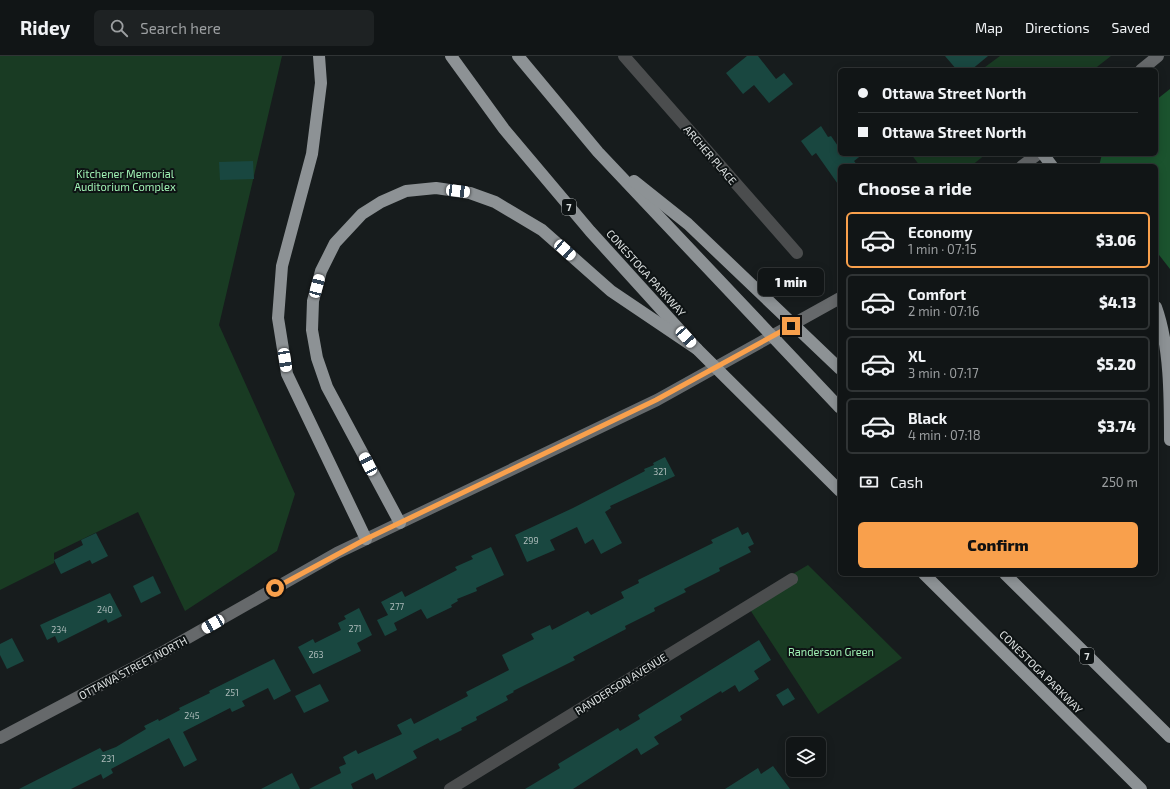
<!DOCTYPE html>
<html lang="en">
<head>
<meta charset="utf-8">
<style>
	:root { --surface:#111516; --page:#1e2223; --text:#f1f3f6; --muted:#9c9fa1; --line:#303435; --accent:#f9a04c }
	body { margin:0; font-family:"Exo 2",sans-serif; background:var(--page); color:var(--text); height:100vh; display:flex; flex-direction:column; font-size:15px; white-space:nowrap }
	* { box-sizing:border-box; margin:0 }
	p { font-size:13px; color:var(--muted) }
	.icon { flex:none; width:22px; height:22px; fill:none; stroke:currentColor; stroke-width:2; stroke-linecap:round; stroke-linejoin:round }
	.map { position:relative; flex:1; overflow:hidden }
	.drawer { position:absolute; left:838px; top:108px; width:320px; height:412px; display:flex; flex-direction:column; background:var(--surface); border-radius:6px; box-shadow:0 2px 10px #0003,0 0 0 1px var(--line) }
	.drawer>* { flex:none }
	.top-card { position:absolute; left:838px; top:12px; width:320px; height:88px; border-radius:6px; box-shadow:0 2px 10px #0003,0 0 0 1px var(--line); display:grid; align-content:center; height:88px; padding:0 20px; background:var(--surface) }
	.tools { position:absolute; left:786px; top:681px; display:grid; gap:8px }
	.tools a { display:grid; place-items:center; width:40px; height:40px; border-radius:6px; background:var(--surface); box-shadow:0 2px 10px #0003,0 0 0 1px var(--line); font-size:20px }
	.end { position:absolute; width:18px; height:18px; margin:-9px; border:5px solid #f9a04c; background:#111; box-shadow:0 0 0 2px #111 }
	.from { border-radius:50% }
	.bubble { position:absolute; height:28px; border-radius:6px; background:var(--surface); box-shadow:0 2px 10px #0003,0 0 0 1px var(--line); font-size:13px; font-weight:800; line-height:28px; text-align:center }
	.car { position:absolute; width:12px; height:24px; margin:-12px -6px; border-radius:5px; box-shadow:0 0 3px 1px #0007; background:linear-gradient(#fff 24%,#345 0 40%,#fff 0 76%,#345 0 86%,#fff 0) }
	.top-card b { display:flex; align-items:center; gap:14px; height:38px; font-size:15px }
	.top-card b+b { border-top:1px solid var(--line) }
	.top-card i { width:10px; height:10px; background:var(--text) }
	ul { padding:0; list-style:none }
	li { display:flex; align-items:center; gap:12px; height:56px; margin:0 8px 6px; padding:0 12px; border:2px solid var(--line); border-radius:6px }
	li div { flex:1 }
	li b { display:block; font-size:15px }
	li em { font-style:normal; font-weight:800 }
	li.current { border-color:var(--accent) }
	li>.icon { width:36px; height:36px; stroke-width:1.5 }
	h2 { padding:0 20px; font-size:18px; line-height:48px }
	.pay { display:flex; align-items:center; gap:10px; height:44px; padding:0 20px; font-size:15px }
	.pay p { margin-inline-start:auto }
	.primary-button { display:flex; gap:8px; margin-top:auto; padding:8px 20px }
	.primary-button a { flex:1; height:46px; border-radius:6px; background:var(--accent); color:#111; font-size:16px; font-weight:800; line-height:46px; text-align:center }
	header { display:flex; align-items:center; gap:24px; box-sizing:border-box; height:56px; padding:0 20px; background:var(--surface); border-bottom:1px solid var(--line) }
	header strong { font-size:19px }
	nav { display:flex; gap:22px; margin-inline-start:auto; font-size:14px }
	.search { width:280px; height:36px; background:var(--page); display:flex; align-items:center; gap:10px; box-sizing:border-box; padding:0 14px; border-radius:6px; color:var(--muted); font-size:15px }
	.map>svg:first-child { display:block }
	.green { fill:#193b23 }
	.forest { fill:#1b532e }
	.building { fill:#194740 }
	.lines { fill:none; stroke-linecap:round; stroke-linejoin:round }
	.street { stroke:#4b4d4e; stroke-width:12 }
	.secondary { stroke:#66696b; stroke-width:12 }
	.highway { stroke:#8d9295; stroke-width:12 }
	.route { stroke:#f9a04c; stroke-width:5 }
	.labels { text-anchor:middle; stroke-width:4; stroke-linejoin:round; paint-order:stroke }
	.number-label { font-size:9px; fill:#acbab9 }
	.shield { fill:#0e1314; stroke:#9fa3a4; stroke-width:1 }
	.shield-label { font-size:10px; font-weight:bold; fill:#dde1e1 }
	.street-label { font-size:11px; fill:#dde1e1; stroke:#0e1314 }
	.park-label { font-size:11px; fill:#9ff0b3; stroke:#0e1314 }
</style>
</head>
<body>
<header>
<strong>Ridey</strong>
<div class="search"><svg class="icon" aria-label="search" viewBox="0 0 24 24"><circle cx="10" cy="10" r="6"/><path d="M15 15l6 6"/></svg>Search here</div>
<nav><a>Map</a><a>Directions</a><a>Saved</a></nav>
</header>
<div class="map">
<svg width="1170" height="733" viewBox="0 0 1170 733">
	<rect width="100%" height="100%" fill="#171c1d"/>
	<g class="green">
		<polygon points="0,0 282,0 219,269 295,438 277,495 185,555 138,456 54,497 54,507 0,534"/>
		<polygon points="1000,0 1111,0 1093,14 981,14"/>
		<polygon points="911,98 986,98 971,110 920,110"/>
		<polygon points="808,509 902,602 818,658 745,546"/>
	</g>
	<polygon class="forest" points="1170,33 1170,213 1156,195 1156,110 1099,110 1102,98 1156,98 1156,44"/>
	<g class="building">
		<polygon points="747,0 758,0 776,23 784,17 793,28 769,47 754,29 743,38 726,17"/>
		<polygon points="945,0 988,0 971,14 957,14"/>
		<polygon points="821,70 828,81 831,80 840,93 840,98 863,98 854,105 858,110 840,110 840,131 816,97 812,100 801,85"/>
		<polygon points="253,105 254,123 220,124 219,106"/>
		<polygon points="665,401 675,420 610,450 611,452 605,456 622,487 601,498 593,483 585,488 577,471 550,484 555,494 527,506 515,479 573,452 645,415 644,413 654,409 653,407"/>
		<polygon points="738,471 742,479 748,476 754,488 748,491 751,496 719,512 720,515 684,533 686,536 654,552 655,555 625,570 626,573 573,601 575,604 513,635 514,636 506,640 508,644 476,661 477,664 461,672 462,674 440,685 438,682 413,695 417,702 376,724 373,717 351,728 353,733 309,733 341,717 339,711 346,708 343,701 356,694 358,698 402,678 397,669 411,662 414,668 468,640 466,636 509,614 502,599 534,583 531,578 550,569 552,574 588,555 591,559 624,542 621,536 639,527 638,524 713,487 711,484"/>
		<polygon points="96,477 108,500 92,508 90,504 61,518 54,504 83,489 81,484"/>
		<polygon points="491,491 504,519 476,532 477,535 457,543 458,545 451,549 452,551 427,563 421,553 394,567 397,574 385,580 377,564 388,559 381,546 402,535 405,541 457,514 455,511 473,503 471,500"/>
		<polygon points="153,520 161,537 141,547 133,530"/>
		<polygon points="110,537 122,560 108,567 106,563 58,587 55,580 47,584 40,569"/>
		<polygon points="359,552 372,579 357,587 361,595 313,618 298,591 313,583 315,587 341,574 338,567 346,563 344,560"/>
		<polygon points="12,582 24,605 7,613 0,599 0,588"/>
		<polygon points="759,584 771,604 754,615 759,623 739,636 735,629 722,637 721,635 680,660 682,664 654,681 659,688 641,699 637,692 573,733 525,733 560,712 558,708 618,672 620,675 640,663 638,659"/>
		<polygon points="274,603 291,635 274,644 268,632 242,645 245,650 232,656 230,652 183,676 197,704 184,711 169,682 111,713 113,717 103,723 101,718 71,733 19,733 100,692 103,696 116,691 146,673 144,670 158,663 159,665 180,654 179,652 210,637 209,635"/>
		<polygon points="320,628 329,645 304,657 295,640"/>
		<polygon points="788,632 795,643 783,650 776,639"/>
		<polygon points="773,710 790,733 725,733 758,712 761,718"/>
		<polygon points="292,717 300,733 261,733"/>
	</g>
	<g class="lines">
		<g class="street">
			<polyline points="624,0 797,197"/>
			<polyline points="450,733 792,523"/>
		</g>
		<g class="secondary">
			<polyline points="1141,14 1158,0"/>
			<polyline points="1022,110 1038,98"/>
			<polyline points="0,682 163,596 337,497 657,344 840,242"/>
		</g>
		<g class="highway">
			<polyline points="319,0 321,27 312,98 282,210 278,262 287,318 366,483"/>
			<polyline points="451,0 504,73 590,175 697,293 840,435"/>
			<polyline points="518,0 598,96 840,352"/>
			<polyline points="1043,98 1052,110"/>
			<polyline points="634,125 688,168 840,313"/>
			<path d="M1156,251C1170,290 1170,341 1170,384"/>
			<polyline points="400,467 327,331 317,302 312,274 313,245 321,215 335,187 362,158 381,146 406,135 436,132 470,137 495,146 542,174 611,235 697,293"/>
			<polyline points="924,518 1141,733"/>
			<polyline points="1005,518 1170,681"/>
		</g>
	</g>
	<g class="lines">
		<polyline class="route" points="275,532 366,483 656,344 791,270"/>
	</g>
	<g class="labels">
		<g class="number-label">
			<text x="660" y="419">321</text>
			<text x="531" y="488">299</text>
			<text x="397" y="554">277</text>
			<text x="105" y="557">240</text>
			<text x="355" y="576">271</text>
			<text x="59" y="577">234</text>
			<text x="316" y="602">263</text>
			<text x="232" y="640">251</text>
			<text x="192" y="663">245</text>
			<text x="108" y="706">231</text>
		</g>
		<g class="shield">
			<rect x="562" y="143" width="14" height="16" rx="3"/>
			<rect x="1080" y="592" width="14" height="16" rx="3"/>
		</g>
		<g class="shield-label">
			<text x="569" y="155">7</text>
			<text x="1087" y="604">7</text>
		</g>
		<g class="street-label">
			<text transform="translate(710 99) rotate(49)" y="4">ARCHER PLACE</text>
			<text transform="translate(646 217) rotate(48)" y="4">CONESTOGA PARKWAY</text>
			<text transform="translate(133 612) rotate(-28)" y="4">OTTAWA STREET NORTH</text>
			<text transform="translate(1041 616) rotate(45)" y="4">CONESTOGA PARKWAY</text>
			<text transform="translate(621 628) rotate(-32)" y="4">RANDERSON AVENUE</text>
		</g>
		<g class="park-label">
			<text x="125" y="122">Kitchener Memorial<tspan x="125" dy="13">Auditorium Complex</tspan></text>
			<text x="831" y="600">Randerson Green</text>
		</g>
	</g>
</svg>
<div class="tools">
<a><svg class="icon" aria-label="layers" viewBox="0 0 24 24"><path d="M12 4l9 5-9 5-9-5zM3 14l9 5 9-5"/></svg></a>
</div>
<i class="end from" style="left:275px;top:532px"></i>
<i class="end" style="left:791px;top:270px"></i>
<div class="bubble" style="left:758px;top:212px;width:66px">1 min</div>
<i class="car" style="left:458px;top:135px;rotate:97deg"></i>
<i class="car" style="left:565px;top:194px;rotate:132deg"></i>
<i class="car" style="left:317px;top:230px;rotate:15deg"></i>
<i class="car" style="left:686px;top:281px;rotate:138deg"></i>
<i class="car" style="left:285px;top:304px;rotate:171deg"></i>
<i class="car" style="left:368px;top:408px;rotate:333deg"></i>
<i class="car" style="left:213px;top:568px;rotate:240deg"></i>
<div class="top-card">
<b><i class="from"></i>Ottawa Street North</b>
<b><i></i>Ottawa Street North</b>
</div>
<section class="drawer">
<h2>Choose a ride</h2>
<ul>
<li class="current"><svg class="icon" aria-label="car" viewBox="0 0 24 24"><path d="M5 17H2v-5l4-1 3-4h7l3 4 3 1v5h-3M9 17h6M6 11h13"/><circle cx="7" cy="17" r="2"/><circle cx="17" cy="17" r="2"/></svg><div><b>Economy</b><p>1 min · 07:15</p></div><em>$3.06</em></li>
<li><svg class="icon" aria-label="car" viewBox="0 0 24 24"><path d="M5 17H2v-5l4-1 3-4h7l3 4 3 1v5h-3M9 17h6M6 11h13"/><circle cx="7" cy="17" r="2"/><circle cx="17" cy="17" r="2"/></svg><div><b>Comfort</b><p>2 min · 07:16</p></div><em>$4.13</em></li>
<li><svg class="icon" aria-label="car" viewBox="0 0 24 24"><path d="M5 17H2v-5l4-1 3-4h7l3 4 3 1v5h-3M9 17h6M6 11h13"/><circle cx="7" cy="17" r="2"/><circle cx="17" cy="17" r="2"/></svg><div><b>XL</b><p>3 min · 07:17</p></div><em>$5.20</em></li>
<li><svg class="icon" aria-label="car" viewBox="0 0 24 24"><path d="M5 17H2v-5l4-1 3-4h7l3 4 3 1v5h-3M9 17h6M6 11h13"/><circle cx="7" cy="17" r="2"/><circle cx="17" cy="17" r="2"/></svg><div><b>Black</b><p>4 min · 07:18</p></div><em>$3.74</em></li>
</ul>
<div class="pay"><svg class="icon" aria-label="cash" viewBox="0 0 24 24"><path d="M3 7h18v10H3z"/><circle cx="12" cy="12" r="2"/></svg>Cash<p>250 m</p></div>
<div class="primary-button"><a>Confirm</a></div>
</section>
</div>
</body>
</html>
